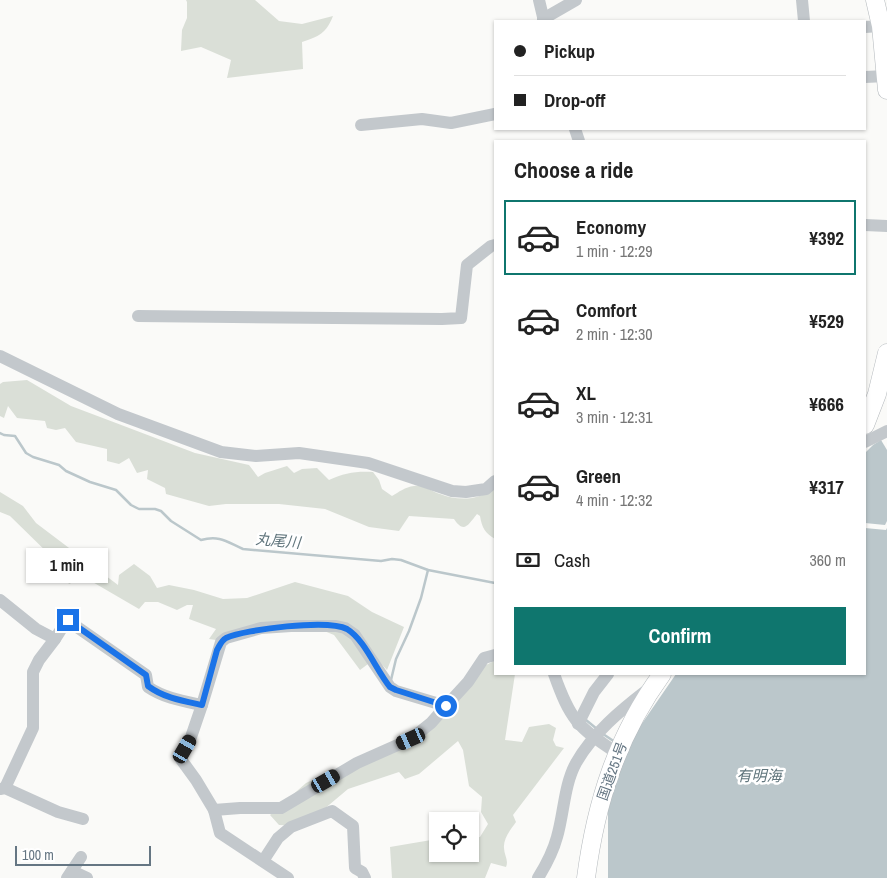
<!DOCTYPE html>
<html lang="en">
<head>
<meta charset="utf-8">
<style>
	:root { --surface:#fff; --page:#f6f6f6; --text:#222; --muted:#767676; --line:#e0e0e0; --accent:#0f766e }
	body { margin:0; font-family:"Archivo Narrow","Noto Sans JP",sans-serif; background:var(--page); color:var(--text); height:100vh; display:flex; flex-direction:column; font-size:19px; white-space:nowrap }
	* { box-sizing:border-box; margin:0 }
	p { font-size:16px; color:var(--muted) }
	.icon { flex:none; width:28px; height:28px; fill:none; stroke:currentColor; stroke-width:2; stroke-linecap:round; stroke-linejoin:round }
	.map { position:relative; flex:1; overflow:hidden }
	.drawer { position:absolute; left:494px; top:140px; width:372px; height:535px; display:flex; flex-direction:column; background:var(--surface); border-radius:0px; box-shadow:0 1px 4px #0004 }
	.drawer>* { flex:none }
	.top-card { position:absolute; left:494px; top:20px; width:372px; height:110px; border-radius:0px; box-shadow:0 1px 4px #0004; display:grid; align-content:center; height:110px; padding:0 20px; background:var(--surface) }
	.tools { position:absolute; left:429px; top:812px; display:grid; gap:10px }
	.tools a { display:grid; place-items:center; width:50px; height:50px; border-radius:0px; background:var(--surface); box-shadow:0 1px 4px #0004; font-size:25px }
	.scale { position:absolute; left:15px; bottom:12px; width:136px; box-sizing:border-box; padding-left:5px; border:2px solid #657683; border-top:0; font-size:14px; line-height:18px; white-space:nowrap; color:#657683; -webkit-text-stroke:4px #fff; paint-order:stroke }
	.end { position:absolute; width:22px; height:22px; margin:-11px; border:6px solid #1a73e8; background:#fff; box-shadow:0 0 0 2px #fff }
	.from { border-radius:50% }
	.bubble { position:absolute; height:35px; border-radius:0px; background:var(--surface); box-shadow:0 1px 4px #0004; font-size:16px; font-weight:700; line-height:35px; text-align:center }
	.car { position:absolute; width:15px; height:30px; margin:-15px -8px; border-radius:6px; box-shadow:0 0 4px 1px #0007; background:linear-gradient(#222 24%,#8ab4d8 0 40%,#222 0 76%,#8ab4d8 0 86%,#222 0) }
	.top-card b { display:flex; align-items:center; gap:18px; height:48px; font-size:19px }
	.top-card b+b { border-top:1px solid var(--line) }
	.top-card i { width:12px; height:12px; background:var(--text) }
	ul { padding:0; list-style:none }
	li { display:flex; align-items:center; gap:15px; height:75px; margin:0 10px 8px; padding:0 10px; border:2px solid transparent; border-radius:0px }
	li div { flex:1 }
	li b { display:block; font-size:19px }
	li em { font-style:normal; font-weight:700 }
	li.on { border-color:var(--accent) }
	li>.icon { width:45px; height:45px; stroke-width:1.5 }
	h2 { padding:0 20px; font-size:22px; line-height:60px }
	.pay { display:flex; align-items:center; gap:12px; height:55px; padding:0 20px; font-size:19px }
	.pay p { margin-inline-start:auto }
	.cta { display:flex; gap:10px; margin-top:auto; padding:10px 20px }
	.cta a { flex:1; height:58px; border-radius:0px; background:var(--accent); color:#fff; font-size:20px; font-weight:700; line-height:58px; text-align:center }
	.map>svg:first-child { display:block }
	.green { fill:#dadfd7 }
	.water { fill:#bbc7cb }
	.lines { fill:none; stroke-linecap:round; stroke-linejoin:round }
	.stream { stroke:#bbc7cb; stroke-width:2.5 }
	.highway-casing { stroke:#b4b9bd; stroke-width:19 }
	.minor { stroke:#c3c8cc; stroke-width:12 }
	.highway { stroke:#fff; stroke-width:18 }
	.route { stroke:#1a73e8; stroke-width:6 }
	.labels { text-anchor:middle; stroke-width:5; stroke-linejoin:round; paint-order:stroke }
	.street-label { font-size:14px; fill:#657683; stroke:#fff }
	.water-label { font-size:15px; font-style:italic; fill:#60757c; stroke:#fff }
</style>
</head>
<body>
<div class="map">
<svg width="887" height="878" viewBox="0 0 887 878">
	<rect width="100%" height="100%" fill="#fafaf8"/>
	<g class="green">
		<path d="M186,0H255L279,21L302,24L333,16C326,34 319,36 302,42L303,69L227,78L231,60L201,47L181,51L182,30L187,18V2Z"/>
		<path d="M27,380L71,406L116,423L195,453L249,465L258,477L265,473L287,466L294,473L302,469L317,468L329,480C344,473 356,471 373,472L379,480L382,489L392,496C399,492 405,487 414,486C423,484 431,491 440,494C458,501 480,501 495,487V539C485,533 482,528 480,516L477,514C468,525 464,534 454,519L409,516L399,531L369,527L325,509L279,504H226L209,506L166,494L165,488L147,479L148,470L137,473L129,458L119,464L107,461V449L76,442L65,428L56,430L47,428L45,421L17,418L8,406L4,418L0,416V384L3,382Z"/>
		<polygon points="0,492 23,506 36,523 118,585 119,575 134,564 150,576 157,588 169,585 194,590 223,599 247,598 295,582 348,596 372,612 404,627 387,670 376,658 360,670 334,635 307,624 216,640 209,639 216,629 189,619 193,605 187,605 177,610 158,602 145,602 139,609 84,577 72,581 70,584 63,581 64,577 76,573 74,561 57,562 10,516 0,512"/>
		<path d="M494,661L495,674H515L505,740L522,742L529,727L549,724L556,728L553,740L556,746L564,748L513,815L516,822C511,829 503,839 504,848C504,855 509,860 506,867L491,863L485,878H392L390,847L437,839L438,854H470V837H480L488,824L481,812L482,797L469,786L463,750L458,741L419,774L405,779L399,772L348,789L304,826L279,825L270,815L306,783L321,776L358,765L413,742L484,666Z"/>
	</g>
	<g class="water">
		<polygon points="881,440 887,450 887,521 885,525 865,523 865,453 873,445"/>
		<polygon points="865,528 886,530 887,528 887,878 608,878 608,810 619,768 632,738 676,674 865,674"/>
	</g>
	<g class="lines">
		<g class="stream">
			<path d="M0,433L4,435L15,436L26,453L33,457L59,465L66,471L90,482L116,490L131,505L139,509H155L161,511L171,521L201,540C220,535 227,542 243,549L381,561L392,559L401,560L428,570L495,583"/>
			<polyline points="391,680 396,659 409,631 421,598 428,570"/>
			<polyline points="586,720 597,729"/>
			<polyline points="603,734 615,742"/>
		</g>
		<g class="highway-casing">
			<g id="highway">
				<polyline points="875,0 881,26 887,90"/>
				<polyline points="865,425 877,394 887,353"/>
				<path d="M586,878C596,802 617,736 662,674"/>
			</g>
		</g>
		<g class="minor">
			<polyline points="539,0 544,21"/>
			<polyline points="802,0 804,21"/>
			<polyline points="543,19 576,0"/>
			<polyline points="865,27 881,26"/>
			<polyline points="865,77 886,76"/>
			<polyline points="361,125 422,119 451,123 495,114"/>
			<polyline points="575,129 579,141"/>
			<polyline points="865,225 887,226"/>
			<polyline points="138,316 442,319 461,318 467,265 491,246 495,245"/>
			<polyline points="0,356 118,414 221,452 256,456 299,453 368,463 452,491 466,492 486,489 495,481"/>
			<polyline points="865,442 887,431"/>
			<path d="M0,600L36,629L55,639L67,620L146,675L148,687C164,698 183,701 202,705L221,642L226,638L261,628L291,626H336L345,628L355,635L390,687L396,691L446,706L468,682L484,658L495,655"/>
			<path d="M554,674C570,719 577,727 617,753"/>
			<polyline points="202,705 190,740 180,758 196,780 214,810 220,833 288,878"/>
			<polyline points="578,724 594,692 608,674"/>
			<polyline points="5,788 33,728 33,672 39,660 55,639"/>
			<polyline points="0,789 5,788 58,812 83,819"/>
			<polyline points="214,810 240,808 281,808 357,763 411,739 431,723 446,706"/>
			<polyline points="263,861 278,838 291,827 332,811 353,826 355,868 362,872 365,878"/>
			<polyline points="72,871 87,878"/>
			<polyline points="67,878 81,857"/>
			<path d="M538,878C546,865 553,852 557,837C564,813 564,785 576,763C593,733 621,710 647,690"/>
		</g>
		<use href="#highway" class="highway"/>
	</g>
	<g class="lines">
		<path class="route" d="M68,620L146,675L148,686C164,698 183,701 202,705L217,650C220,645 221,641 226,638C246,629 328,619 347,629C365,640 376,670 390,687L396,690L446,706"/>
	</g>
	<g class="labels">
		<g class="street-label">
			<text transform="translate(612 771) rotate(-70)" y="5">国道251号</text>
		</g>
		<g class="water-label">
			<text transform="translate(278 541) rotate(5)" y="5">丸尾川</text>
			<text x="759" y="781">有明海</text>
		</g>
	</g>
</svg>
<div class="tools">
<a><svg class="icon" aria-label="locate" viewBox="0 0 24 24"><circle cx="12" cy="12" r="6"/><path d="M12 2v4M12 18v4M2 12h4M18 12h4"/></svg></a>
</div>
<div class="scale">100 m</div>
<i class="end from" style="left:446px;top:706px"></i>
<i class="end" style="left:68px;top:620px"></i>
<div class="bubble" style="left:26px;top:548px;width:82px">1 min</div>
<i class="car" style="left:411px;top:739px;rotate:246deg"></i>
<i class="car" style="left:185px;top:749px;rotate:30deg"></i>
<i class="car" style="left:326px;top:781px;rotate:60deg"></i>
<div class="top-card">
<b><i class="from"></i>Pickup</b>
<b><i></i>Drop-off</b>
</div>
<section class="drawer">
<h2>Choose a ride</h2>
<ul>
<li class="on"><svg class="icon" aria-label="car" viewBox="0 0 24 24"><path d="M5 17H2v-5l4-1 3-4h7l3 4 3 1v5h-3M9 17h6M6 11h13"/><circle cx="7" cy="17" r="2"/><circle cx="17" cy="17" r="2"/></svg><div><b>Economy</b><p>1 min · 12:29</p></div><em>¥392</em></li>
<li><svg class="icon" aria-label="car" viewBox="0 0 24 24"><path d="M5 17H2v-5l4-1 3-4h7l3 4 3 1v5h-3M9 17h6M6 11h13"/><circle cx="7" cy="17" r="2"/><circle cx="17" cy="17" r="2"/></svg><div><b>Comfort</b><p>2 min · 12:30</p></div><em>¥529</em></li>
<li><svg class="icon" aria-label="car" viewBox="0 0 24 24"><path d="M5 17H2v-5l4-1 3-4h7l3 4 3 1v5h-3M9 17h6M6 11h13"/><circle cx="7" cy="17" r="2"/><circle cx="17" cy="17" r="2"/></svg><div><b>XL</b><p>3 min · 12:31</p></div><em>¥666</em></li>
<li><svg class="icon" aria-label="car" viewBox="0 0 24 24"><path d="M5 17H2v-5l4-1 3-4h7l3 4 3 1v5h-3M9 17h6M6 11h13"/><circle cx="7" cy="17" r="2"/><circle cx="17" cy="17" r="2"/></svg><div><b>Green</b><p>4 min · 12:32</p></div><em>¥317</em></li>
</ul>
<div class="pay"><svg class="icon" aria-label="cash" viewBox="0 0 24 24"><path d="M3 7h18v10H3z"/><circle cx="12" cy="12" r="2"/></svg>Cash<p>360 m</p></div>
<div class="cta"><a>Confirm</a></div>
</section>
</div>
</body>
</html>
